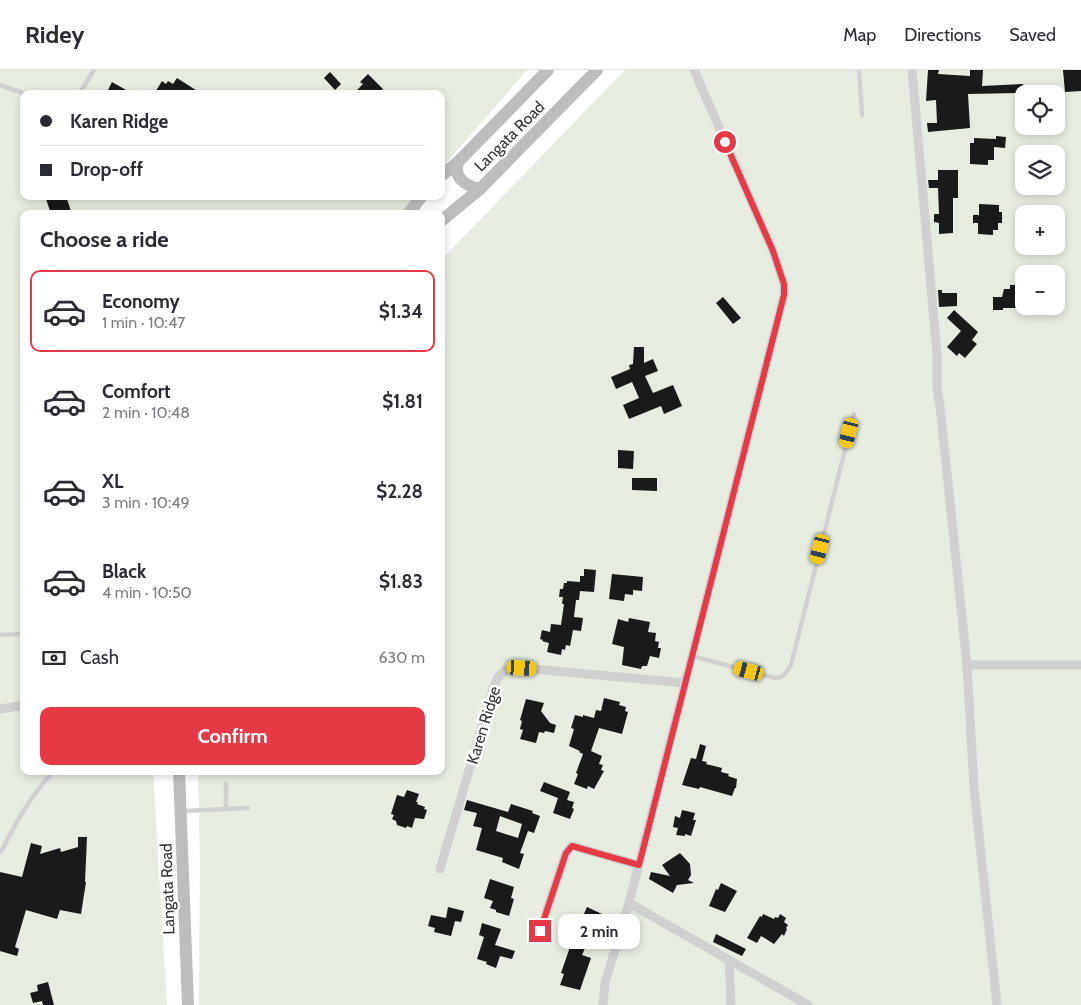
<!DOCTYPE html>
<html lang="en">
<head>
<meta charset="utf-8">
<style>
	:root { --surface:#fff; --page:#f2f2f3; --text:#2b2b33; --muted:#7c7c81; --line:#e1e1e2; --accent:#e63946 }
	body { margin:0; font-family:Cabin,sans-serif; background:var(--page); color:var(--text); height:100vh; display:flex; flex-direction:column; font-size:19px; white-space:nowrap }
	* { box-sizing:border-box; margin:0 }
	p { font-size:16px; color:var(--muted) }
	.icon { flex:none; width:28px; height:28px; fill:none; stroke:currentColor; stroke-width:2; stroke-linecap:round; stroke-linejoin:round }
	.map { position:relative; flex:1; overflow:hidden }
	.drawer { position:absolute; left:20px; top:140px; width:425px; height:565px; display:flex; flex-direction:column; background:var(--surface); border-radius:10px; box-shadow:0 2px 8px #0003 }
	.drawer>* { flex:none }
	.top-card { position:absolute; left:20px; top:20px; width:425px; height:110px; border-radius:10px; box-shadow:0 2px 8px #0003; display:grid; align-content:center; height:110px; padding:0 20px; background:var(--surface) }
	.controls { position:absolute; left:1015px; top:15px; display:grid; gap:10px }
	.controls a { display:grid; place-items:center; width:50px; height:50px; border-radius:10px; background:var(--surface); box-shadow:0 2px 8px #0003; font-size:25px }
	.end { position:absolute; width:22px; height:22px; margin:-11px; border:6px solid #e63946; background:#fff; box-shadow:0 0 0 2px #fff }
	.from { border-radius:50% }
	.bubble { position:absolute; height:35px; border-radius:10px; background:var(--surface); box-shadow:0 2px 8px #0003; font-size:16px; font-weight:700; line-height:35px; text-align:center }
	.car { position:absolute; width:15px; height:30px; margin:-15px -8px; border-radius:6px; box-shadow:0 0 4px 1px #0007; background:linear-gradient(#f5c518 24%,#345 0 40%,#f5c518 0 76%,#345 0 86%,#f5c518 0) }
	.top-card b { display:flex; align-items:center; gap:18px; height:48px; font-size:19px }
	.top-card b+b { border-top:1px solid var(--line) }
	.top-card i { width:12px; height:12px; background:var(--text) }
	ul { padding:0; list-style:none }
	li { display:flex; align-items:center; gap:15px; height:82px; margin:0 10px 8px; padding:0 10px; border:2px solid transparent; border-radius:10px }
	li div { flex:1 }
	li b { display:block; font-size:19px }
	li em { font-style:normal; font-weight:700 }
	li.on { border-color:var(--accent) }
	li>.icon { width:45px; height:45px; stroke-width:1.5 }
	h2 { padding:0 20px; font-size:22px; line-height:60px }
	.pay { display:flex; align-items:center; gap:12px; height:55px; padding:0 20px; font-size:19px }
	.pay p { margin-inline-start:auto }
	.primary-button { display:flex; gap:10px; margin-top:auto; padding:10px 20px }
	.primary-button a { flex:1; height:58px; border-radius:10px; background:var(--accent); color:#fff; font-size:20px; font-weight:700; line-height:58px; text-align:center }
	header { display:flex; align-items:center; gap:30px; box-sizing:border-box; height:70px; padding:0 25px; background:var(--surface); border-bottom:1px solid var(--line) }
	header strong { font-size:24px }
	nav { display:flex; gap:28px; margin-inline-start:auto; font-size:18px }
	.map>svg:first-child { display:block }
	.green { fill:#e6ecdf; fill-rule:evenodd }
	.building { fill:#1a1a1a; fill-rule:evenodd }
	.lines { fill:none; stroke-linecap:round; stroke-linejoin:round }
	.service { stroke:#d0d0d0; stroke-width:4.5 }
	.minor { stroke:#d0d0d0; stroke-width:9 }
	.secondary { stroke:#bdbdbd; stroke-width:12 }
	.route { stroke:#e63946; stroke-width:6 }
	.labels { text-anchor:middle; stroke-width:5; stroke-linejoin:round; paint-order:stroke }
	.street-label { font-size:16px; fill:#333; stroke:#fff }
</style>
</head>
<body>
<header>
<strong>Ridey</strong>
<nav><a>Map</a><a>Directions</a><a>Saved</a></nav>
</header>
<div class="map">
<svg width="1081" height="935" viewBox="0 0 1081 935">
	<rect width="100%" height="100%" fill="#fff"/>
	<g class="green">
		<polygon points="0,0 527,0 441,99 441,24 24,24 24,126 417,126 402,144 24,144 24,701 153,701 167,935 0,935"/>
		<path d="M625,0H1081V935H199L200,790L198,701H441V190ZM1024,24H1056V56H1024ZM1024,84H1056V116H1024ZM1024,144H1056V176H1024ZM1024,204H1056V236H1024Z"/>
	</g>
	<g class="building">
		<polygon points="928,0 939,0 938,4 970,6 970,0 983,0 982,16 1023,14 1024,23 968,24 970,58 928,62 927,53 937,53 936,30 926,31"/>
		<polygon points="1063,0 1081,0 1081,21 1065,22"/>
		<polygon points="330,2 341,14 335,20 324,8"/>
		<polygon points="368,4 383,19 379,24 353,24 363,14 360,12"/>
		<polygon points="177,8 202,24 154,24 162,11 166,14 168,11 173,14"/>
		<polygon points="112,12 133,24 106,24"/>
		<polygon points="996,66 1006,67 1005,78 994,77 994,90 988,90 988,95 970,94 970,73 974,73 974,68 996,69"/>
		<polygon points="938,100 958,100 958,128 953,128 953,163 939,164 939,153 934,152 934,144 939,144 938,118 929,118 928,110 938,110"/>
		<polygon points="45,126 66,126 72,144 51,144"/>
		<polygon points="979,134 999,135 999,142 1002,142 1002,153 998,153 998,160 993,160 993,165 978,164 978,153 973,153 973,145 979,145"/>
		<polygon points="1010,215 1024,215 1024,235 1017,235 1017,238 1003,238 1003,240 993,240 993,227 1002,227 1004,219 1010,219"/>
		<polygon points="938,220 942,220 942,223 957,223 957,236 939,237"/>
		<polygon points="723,227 741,248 733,254 716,233"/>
		<polygon points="954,240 978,262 972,270 977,274 965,288 959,283 957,286 947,277 961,261 947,248"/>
		<polygon points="634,277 644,277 644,293 653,289 658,301 645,306 653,323 673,315 682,336 664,344 661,336 629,349 623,335 639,328 632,312 616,319 611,307 630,299 629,295 633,294"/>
		<polygon points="618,380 634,381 633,399 618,398"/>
		<polygon points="632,408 657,408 657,421 632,420"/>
		<polygon points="584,499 596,500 594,522 580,521 579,530 576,530 574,547 583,548 581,561 573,560 570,576 566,575 565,580 562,579 561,585 547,582 549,573 542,571 543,570 540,569 542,560 550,562 551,554 561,555 564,534 562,534 563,527 559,527 560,519 563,519 564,513 567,513 567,511 580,512 580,506 584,506"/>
		<polygon points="612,504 643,507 642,521 633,520 633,525 625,524 624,531 609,529"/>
		<polygon points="629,548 650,552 648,562 656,563 655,571 659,572 658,578 661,578 659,588 650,586 647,596 642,596 641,599 622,595 624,577 612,574 618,549 628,552"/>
		<polygon points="604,628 620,632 619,635 626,637 625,641 628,642 622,664 599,658 591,681 602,686 599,694 603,695 601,700 604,701 594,719 588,716 587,719 574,714 578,704 576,703 583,684 579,682 580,681 569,676 574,659 571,658 575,645 583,647 583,645 594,648 596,640 601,641"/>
		<polygon points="526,629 544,633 541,641 550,653 556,655 554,663 545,661 544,663 539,662 536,673 520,669 523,660 520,659 522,651 520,650"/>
		<polygon points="700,674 706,676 702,691 707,692 706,694 722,698 721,702 729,704 728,706 737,709 736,718 735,718 732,726 700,717 699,719 682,715 691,688 696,689"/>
		<polygon points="544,712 570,722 567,730 574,732 572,738 574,739 570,749 553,743 558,728 540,721"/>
		<polygon points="407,720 419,724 416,732 418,732 417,734 425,737 424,739 427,740 424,749 415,748 412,758 407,756 406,758 397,755 396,751 392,749 394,745 391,744 397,725 404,727"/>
		<path d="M467,730L508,742L511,734L533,741L532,743L540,746L534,763L528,761L520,783L524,784L519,799L502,792L503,788L476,780L482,758L473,756L477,743L464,740ZM500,746L522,754L518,768L496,761Z"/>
		<polygon points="682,740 695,743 693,750 696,750 691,766 685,764 685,766 676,765 678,758 673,757 675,746 680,748"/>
		<polygon points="78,767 87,767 85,812 86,812 81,844 60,840 57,849 26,840 15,877 19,879 17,886 0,881 0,802 22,807 31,773 42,776 40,784 60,778 61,782 78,777"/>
		<polygon points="680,783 690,794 691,805 688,810 694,813 677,815 673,823 649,809 651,802 670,806 662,795"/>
		<polygon points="490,809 514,817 511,828 514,829 509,846 496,842 496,840 490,838 493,831 484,828"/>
		<polygon points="721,813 737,821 725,842 709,836 716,819 718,820"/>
		<polygon points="448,837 464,841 461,852 455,851 451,866 434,862 435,858 428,856 431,845 446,848"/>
		<polygon points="587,837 604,845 601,853 597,851 582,885 591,888 580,920 560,915 564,904 561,903 570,877 564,874 578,844 583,846"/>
		<polygon points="763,844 774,849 775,847 778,848 780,844 786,848 784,852 788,855 786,858 787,859 784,866 782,864 774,874 761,866 757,873 747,868 760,846 762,847"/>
		<polygon points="482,853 501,859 495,875 515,881 512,889 500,886 496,898 486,894 487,892 477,889 484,867 479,865"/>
		<polygon points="716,864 746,879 742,886 713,872"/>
		<polygon points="48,912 54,935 43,935 42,931 33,933 30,923 38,921 37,915"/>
	</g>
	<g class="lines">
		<g class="service">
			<polyline points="859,0 862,45"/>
			<polyline points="0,15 26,24"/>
			<polyline points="79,24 94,0"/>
			<polyline points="0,565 24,564"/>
			<path d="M692,586L775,608C784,608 787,602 791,595L854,344"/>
			<polyline points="226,714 226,739 248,738"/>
			<polyline points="183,741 226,739"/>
			<path d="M1,782C16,752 31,725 54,701"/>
		</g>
		<g class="minor">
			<polyline points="912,0 937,284 937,318 940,336 967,595 974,718 997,935"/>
			<polyline points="967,595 1081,595"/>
			<polyline points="0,639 24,635"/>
			<polyline points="440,799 493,619 498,607 506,600 522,598 685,613"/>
			<polyline points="629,833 808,935"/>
			<polyline points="540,861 566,783 572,776 639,795"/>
			<polyline points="729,890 731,935"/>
			<polyline points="603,935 605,913 629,833 784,225 784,214 773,181 694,0"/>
		</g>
		<g class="secondary">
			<path d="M458,92C453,108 466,116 480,119"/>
			<polyline points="441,106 458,92 548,0"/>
			<polyline points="408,144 422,126"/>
			<polyline points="441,151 480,119 597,0"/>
			<polyline points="179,701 188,935"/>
		</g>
	</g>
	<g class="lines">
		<polyline class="route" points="540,861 566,783 572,776 639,795 784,225 784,214 773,181 725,72"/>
	</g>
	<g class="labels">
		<g class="street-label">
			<text transform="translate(509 66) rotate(-45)" y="6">Langata Road</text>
			<text transform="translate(483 655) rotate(-73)" y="6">Karen Ridge</text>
			<text transform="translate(167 819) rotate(-92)" y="6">Langata Road</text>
		</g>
	</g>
</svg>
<div class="controls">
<a><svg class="icon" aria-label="locate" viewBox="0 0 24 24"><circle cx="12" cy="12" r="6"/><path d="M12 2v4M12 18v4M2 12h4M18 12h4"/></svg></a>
<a><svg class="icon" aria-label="layers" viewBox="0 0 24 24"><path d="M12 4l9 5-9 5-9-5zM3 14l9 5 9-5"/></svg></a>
<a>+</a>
<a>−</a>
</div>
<i class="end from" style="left:725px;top:72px"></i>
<i class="end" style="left:540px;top:861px"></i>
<div class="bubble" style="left:558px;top:844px;width:82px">2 min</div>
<i class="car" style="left:849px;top:363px;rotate:194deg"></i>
<i class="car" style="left:820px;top:479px;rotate:194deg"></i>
<i class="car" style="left:522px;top:598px;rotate:93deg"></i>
<i class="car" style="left:749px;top:601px;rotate:285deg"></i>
<div class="top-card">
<b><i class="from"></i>Karen Ridge</b>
<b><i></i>Drop-off</b>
</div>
<section class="drawer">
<h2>Choose a ride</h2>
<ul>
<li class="on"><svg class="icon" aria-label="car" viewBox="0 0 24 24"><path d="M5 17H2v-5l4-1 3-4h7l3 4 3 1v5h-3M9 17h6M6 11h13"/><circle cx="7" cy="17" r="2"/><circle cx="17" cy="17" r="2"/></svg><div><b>Economy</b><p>1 min · 10:47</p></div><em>$1.34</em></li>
<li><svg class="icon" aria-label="car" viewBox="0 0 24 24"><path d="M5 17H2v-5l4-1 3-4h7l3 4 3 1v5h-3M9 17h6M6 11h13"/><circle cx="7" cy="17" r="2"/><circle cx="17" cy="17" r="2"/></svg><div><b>Comfort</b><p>2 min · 10:48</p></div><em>$1.81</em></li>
<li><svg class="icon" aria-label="car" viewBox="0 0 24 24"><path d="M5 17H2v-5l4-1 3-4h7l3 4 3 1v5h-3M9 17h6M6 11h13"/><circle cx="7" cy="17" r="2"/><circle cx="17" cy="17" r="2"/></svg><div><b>XL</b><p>3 min · 10:49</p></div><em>$2.28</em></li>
<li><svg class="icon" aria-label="car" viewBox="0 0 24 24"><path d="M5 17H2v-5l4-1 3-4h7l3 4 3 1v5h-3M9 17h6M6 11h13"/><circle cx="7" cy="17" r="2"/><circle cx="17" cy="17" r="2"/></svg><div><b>Black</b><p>4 min · 10:50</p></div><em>$1.83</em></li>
</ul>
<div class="pay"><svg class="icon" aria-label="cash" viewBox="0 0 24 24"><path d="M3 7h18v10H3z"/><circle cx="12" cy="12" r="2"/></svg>Cash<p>630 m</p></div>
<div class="primary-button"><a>Confirm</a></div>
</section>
</div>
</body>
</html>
